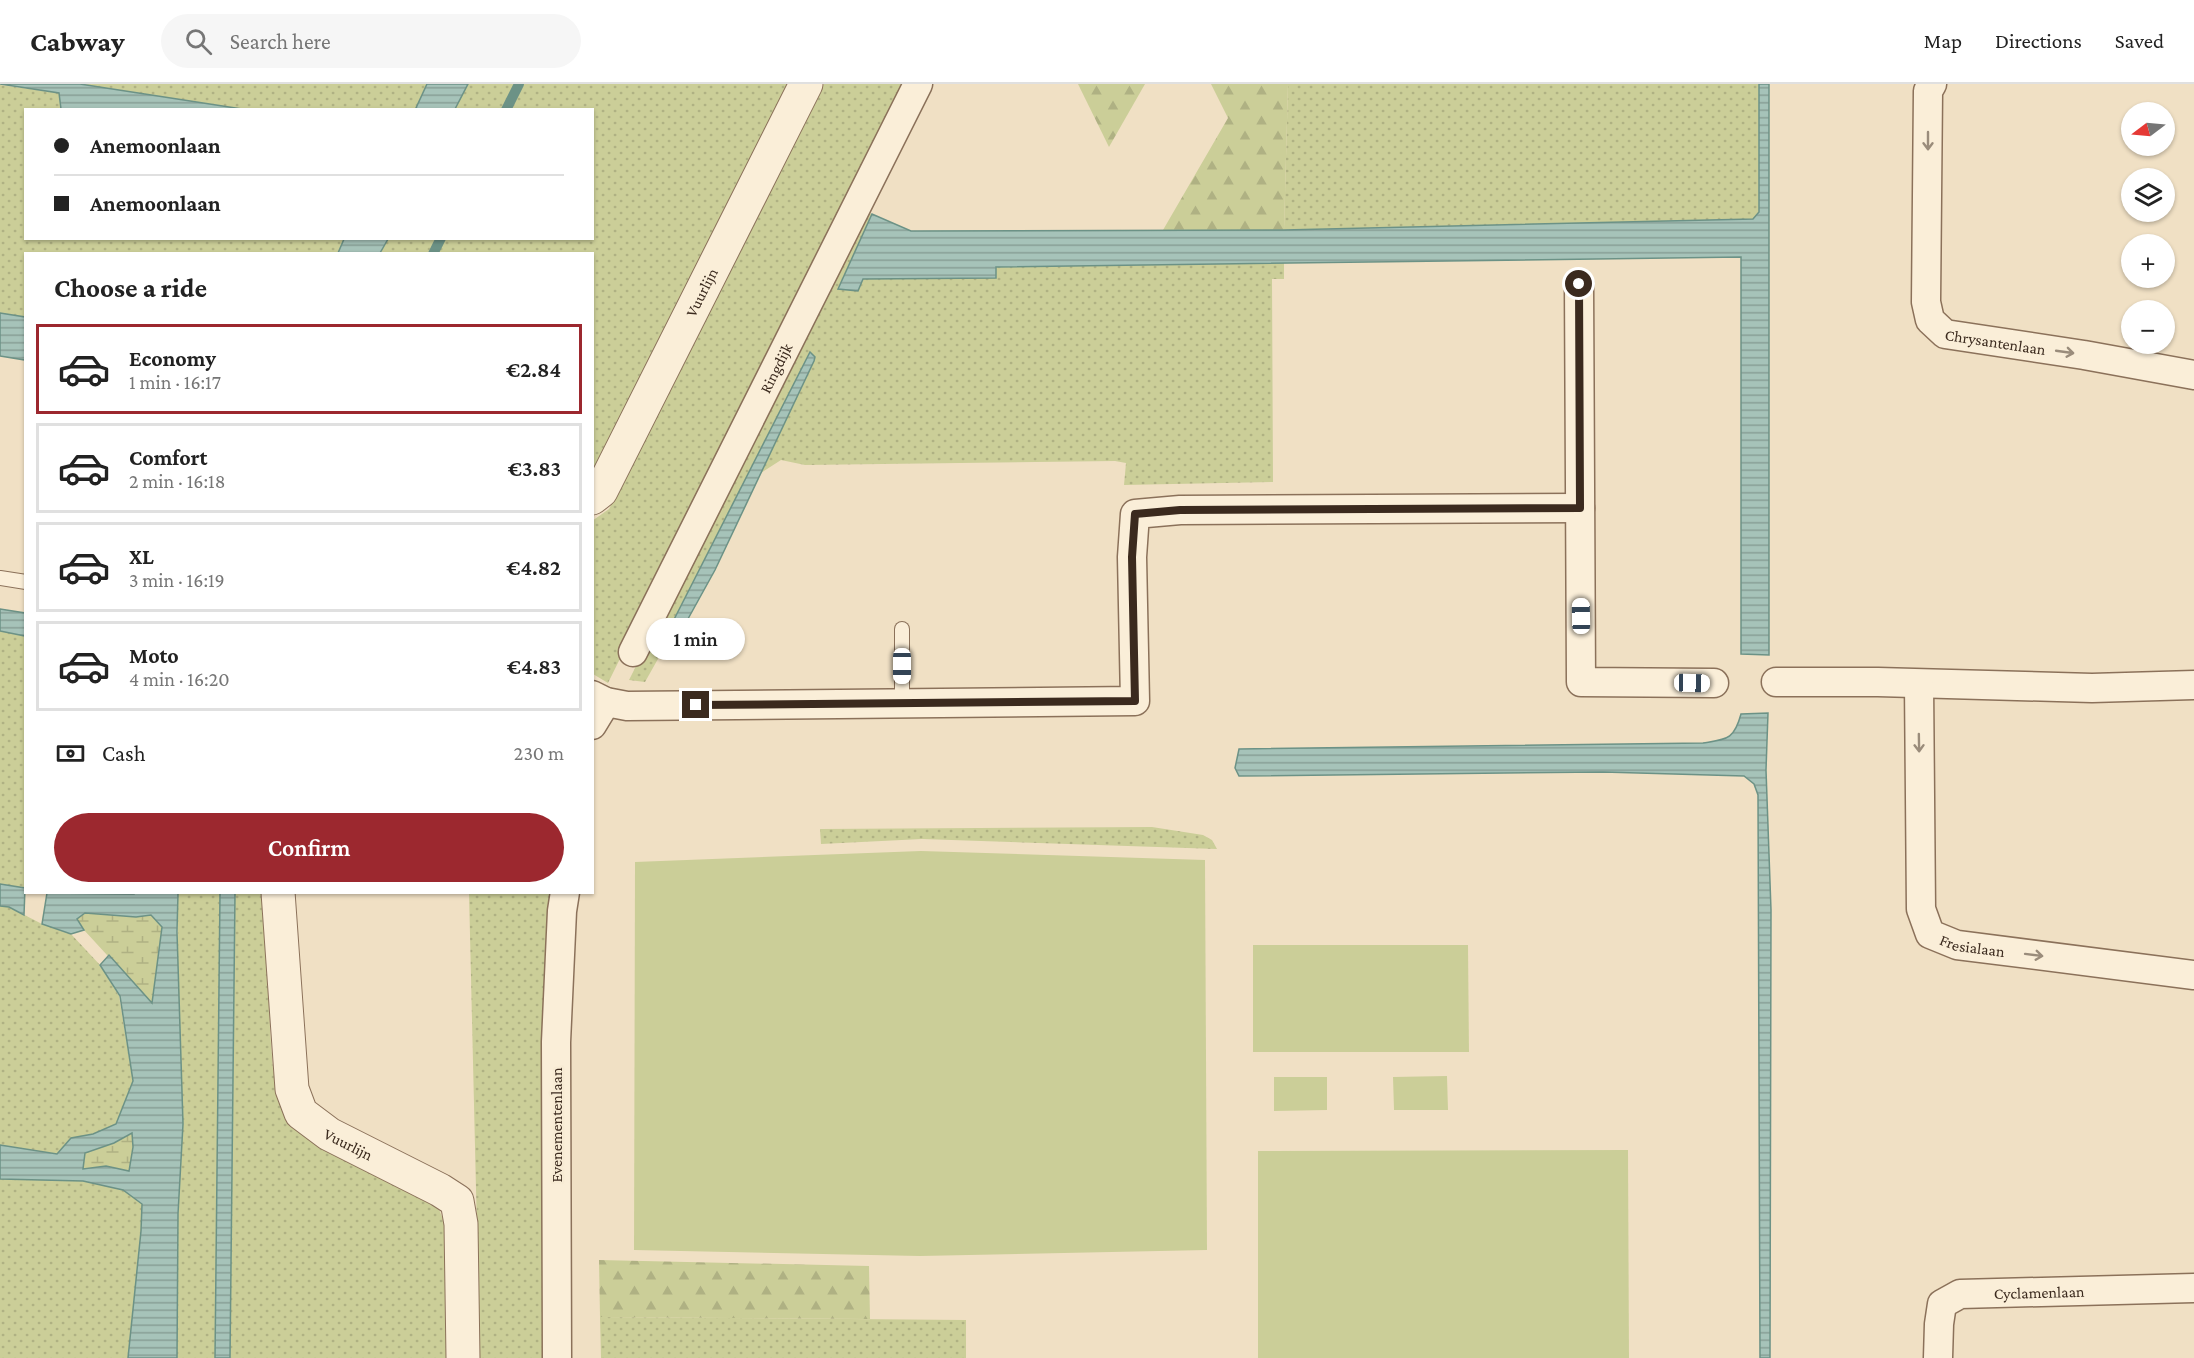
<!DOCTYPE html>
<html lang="en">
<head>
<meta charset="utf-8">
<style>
	:root { --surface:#fff; --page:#f6f6f6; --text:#222; --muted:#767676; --line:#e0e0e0; --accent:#9c282f }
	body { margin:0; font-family:"Crimson Pro",serif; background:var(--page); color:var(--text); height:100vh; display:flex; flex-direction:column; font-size:22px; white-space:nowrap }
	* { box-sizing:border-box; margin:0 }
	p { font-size:20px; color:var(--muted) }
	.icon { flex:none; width:33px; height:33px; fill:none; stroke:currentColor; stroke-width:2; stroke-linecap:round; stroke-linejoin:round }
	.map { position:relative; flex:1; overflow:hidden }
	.sheet { position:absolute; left:24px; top:168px; width:570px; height:642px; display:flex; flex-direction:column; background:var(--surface); border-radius:0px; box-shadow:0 2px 4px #0004 }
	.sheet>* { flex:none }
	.banner { position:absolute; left:24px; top:24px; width:570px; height:132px; border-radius:0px; box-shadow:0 2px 4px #0004; display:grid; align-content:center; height:132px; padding:0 30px; background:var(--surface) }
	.needle { width:39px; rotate:254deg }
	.tools { position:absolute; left:2121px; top:18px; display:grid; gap:12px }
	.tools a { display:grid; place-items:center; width:54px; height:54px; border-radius:50%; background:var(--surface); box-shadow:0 2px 4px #0004; font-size:30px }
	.end { position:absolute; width:27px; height:27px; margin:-14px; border:8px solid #3b2a1e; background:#fff; box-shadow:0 0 0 3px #fff }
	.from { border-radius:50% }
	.bubble { position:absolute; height:42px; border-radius:21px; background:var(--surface); box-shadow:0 2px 4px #0004; font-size:20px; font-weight:600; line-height:42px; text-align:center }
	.car { position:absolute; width:18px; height:36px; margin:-18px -9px; border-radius:8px; box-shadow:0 0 4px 2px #0007; background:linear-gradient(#fff 24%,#345 0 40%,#fff 0 76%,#345 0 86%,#fff 0) }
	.banner b { display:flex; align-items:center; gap:21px; height:57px; font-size:22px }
	.banner b+b { border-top:2px solid var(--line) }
	.banner i { width:15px; height:15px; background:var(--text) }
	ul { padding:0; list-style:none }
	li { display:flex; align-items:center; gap:18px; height:90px; margin:0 12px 9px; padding:0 18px; border:3px solid var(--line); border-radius:0px }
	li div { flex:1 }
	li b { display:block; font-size:22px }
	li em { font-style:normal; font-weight:600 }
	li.active { border-color:var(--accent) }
	li>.icon { width:54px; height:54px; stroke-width:1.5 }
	h2 { padding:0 30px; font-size:27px; line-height:72px }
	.pay { display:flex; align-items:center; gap:15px; height:66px; padding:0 30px; font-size:22px }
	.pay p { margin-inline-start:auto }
	.cta { display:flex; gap:12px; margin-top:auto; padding:12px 30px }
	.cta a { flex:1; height:69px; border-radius:36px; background:var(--accent); color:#fff; font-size:24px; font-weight:600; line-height:69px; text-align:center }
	header { display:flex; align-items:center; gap:36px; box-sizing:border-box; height:84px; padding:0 30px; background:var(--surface); border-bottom:2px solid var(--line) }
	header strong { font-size:28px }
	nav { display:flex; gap:33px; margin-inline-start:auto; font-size:21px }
	.search { width:420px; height:54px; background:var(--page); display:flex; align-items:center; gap:15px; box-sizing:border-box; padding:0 21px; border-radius:33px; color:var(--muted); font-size:22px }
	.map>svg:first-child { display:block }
	.grass { fill:url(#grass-dots) }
	.forest { fill:url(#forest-firs) }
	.wetland { fill:url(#wetland-marsh) }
	.park { fill:#cbce98 }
	.water { fill:url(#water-rules); stroke:#6c9286; stroke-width:1.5; fill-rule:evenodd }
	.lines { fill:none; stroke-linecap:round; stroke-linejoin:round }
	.stream { stroke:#6c9286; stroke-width:10 }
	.service-casing { stroke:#8b715a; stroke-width:16 }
	.minor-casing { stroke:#8b715a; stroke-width:31 }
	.tertiary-casing { stroke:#8b715a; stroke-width:35 }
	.service { stroke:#faeed8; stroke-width:14 }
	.minor { stroke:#faeed8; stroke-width:28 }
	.tertiary { stroke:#faeed8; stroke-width:33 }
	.oneway { stroke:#9a8c7b }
	.route { stroke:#3b2a1e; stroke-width:8 }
	.labels { text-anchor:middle; stroke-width:5; stroke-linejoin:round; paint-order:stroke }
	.street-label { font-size:16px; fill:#3b2a1e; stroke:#f7ebd4 }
</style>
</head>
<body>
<header>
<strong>Cabway</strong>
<div class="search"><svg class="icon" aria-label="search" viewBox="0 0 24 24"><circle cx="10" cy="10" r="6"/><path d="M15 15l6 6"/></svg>Search here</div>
<nav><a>Map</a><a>Directions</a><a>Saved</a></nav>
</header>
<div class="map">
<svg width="2194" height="1274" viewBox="0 0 2194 1274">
	<defs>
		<pattern id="grass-dots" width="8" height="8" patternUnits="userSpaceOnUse" patternTransform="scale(1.5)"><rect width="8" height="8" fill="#cbce98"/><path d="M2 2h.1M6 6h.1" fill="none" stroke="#afb183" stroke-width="1.8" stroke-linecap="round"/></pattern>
		<pattern id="forest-firs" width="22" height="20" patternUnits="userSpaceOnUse" patternTransform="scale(1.5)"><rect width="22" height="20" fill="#cbce98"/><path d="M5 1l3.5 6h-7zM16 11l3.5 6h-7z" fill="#afb183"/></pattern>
		<pattern id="wetland-marsh" width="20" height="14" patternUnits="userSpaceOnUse" patternTransform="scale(1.5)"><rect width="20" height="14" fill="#cbce98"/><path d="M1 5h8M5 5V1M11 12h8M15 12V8" fill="none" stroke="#afb183"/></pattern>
		<pattern id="water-rules" width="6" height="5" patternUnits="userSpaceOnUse" patternTransform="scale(1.5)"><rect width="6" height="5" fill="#a6c3b9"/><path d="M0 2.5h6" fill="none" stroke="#889f96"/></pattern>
	</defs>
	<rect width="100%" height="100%" fill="#f0e0c4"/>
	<g class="grass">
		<polygon points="80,0 427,0 416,26 242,25"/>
		<polygon points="468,0 789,0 593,391 592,170 380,170 388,155 592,154 592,26 455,25"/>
		<polygon points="824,0 904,0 608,599 593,590 592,437 609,425"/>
		<polygon points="1288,0 1759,0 1759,128 1753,135 1284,146"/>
		<polygon points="0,1 59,9 61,25 26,26 26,154 344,155 338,170 26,170 25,233 0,229"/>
		<polygon points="865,128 872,130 839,205 857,206 863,195 995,194 996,183 1284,179 1284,195 1272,195 1273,398 1124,401 1126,379 1115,377 805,381 781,376 761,389 814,277 810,268 660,563 663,566 645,598 629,596"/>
		<polygon points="0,547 25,552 25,804 0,800"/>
		<polygon points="1152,743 1203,751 1212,756 1217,765 922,755 821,760 820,745"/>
		<polygon points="178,809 220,809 215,1274 177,1274"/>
		<polygon points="235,809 268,809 270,947 273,985 282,1025 438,1123 447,1145 448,1274 230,1274"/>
		<polygon points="469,809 555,809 547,905 542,1274 480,1274"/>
		<polygon points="0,822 9,823 42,840 71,850 100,881 119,912 133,997 116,1040 93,1050 71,1054 57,1070 0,1061"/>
		<polygon points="0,1095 83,1097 123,1106 142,1120 141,1147 128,1274 0,1274"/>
		<polygon points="600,1233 966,1236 966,1274 601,1274"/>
	</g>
	<g class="forest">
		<polygon points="1078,0 1145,0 1109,63"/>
		<polygon points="1211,0 1288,0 1284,146 1163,146 1228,34"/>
		<polygon points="599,1176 869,1182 870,1235 600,1233"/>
	</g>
	<g class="wetland">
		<polygon points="85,829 136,833 151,831 162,843 152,920 84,846 77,835"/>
		<polygon points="133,1049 133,1063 129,1087 106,1082 83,1086 85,1069 114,1059"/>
	</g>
	<g class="park">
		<polygon points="921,767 1205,776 1207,1166 920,1172 634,1166 635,778"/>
		<polygon points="1253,861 1468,861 1469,968 1253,968"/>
		<polygon points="1447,992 1448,1026 1394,1026 1393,993"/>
		<polygon points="1274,993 1327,993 1327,1026 1274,1027"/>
		<polygon points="1628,1066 1629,1274 1258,1274 1258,1067"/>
	</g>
	<g class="water">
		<polygon points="0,0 80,0 242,25 61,25 59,9"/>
		<polygon points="427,0 468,0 455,25 418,25 416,24"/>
		<polygon points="1759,0 1769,0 1769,571 1741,570 1741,173 996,183 996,194 863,195 858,207 838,205 872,130 911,147 1284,146 1753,135 1759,128"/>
		<polygon points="344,155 344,154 388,155 380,169 338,169"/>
		<polygon points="0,229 25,233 25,276 0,272"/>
		<polygon points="810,268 815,273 814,277 715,486 668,571 660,563"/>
		<polygon points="0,525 25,529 25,552 0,547"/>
		<path d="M1768,629L1766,686L1771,826L1770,1274H1760L1758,711L1754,700L1744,692L1603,688L1239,692L1235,684L1239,665L1703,659C1727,655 1734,656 1741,630Z"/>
		<polygon points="0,800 25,804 24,831 9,823 0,822"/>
		<path d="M134,809H178L177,848L183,1040L178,1130L177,1274H128L141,1147L142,1120L123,1106L83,1097L0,1095V1061L57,1070L71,1054L93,1050L116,1040L133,997L120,912L100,881L109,871L152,919L162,843L151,831L136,833L85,829L77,835L84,846L71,850L42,840L47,809L134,810ZM132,1049L133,1063L129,1087L106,1082L83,1085L85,1069L114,1059Z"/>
		<polygon points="235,809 230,1274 215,1274 220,809"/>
	</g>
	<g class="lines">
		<g class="stream">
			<polyline points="506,26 519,0"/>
			<polyline points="433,170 441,154"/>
		</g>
		<g class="service-casing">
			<g id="service">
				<polyline points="0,494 26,498"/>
				<polyline points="902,619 902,545"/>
			</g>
		</g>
		<g class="minor-casing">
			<g id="minor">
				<path id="s1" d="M1932,0L1928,7L1926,218L1930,236L1945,250L2084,271L2194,291"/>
				<polyline points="1579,200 1581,598 1714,599"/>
				<path id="s2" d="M633,568L918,0"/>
				<polyline points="1776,598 1878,598 2092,604 2194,601"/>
				<path id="s3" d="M1919,600L1921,825L1930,850L1957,861L2194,891"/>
				<polyline points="592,611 606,618 627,622 1135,617 1132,473 1135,430 1180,426 1580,424"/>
				<polyline points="592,641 606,618"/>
				<polyline points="557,1274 556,958 562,827 565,808"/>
				<path id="s4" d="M1938,1274L1939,1240L1942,1220L1960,1210L2194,1204"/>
			</g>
		</g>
		<g class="tertiary-casing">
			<g id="tertiary">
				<path id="s5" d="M592,414L601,407L806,0"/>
				<path id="s6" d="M278,808L292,1005L301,1029L329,1050L440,1106L457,1117L461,1140L463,1274"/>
			</g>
		</g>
		<use href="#service" class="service"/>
		<use href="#minor" class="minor"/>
		<use href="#tertiary" class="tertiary"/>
	</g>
	<defs><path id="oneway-shaft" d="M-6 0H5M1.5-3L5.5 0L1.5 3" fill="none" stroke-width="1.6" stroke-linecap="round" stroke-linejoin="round" transform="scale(1.5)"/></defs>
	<g class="oneway">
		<use href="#oneway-shaft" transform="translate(1928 57) rotate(90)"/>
		<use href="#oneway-shaft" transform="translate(2065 268) rotate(8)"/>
		<use href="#oneway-shaft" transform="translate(1919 659) rotate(89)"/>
		<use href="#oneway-shaft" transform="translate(2034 871) rotate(7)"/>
	</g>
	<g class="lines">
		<polyline class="route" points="696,621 1135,617 1132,473 1135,430 1180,426 1580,424 1579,200"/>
	</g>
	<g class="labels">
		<g class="street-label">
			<text dy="6" stroke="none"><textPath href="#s5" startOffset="234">Vuurlijn</textPath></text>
			<text dy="6" stroke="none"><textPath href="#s1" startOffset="309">Chrysantenlaan</textPath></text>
			<text dy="6" stroke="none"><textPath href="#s2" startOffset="318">Ringdijk</textPath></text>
			<text dy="6" stroke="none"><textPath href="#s3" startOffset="296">Fresialaan</textPath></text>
			<text transform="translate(556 1041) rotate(-90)" y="6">Evenementenlaan</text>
			<text dy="6" stroke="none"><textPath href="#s6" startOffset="280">Vuurlijn</textPath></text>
			<text dy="6" stroke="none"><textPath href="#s4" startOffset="154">Cyclamenlaan</textPath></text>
		</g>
	</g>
</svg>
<div class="tools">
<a><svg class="needle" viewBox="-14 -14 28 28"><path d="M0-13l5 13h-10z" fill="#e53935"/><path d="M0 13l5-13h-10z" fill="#767676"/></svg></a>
<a><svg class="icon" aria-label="layers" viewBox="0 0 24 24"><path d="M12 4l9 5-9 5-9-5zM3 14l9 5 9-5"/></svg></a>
<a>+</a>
<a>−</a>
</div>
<i class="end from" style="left:1579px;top:200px"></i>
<i class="end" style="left:696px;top:621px"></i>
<div class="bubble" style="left:646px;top:534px;width:99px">1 min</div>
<i class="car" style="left:1581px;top:532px;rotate:359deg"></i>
<i class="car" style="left:902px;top:582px;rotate:180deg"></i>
<i class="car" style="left:1692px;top:599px;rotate:91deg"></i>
<div class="banner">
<b><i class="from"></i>Anemoonlaan</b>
<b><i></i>Anemoonlaan</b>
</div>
<section class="sheet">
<h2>Choose a ride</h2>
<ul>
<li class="active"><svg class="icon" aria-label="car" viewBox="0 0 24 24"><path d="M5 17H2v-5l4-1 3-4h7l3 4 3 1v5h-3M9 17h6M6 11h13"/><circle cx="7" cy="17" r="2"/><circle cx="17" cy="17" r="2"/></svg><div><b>Economy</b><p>1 min · 16:17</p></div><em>€2.84</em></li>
<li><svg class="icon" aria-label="car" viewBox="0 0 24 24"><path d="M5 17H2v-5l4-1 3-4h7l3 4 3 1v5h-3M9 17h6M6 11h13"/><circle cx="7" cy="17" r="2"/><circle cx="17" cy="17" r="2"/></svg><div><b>Comfort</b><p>2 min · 16:18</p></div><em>€3.83</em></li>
<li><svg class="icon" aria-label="car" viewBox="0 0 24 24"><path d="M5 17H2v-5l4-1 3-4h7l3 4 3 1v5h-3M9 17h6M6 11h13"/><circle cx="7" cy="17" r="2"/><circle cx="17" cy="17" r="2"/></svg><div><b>XL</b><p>3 min · 16:19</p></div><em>€4.82</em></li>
<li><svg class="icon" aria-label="car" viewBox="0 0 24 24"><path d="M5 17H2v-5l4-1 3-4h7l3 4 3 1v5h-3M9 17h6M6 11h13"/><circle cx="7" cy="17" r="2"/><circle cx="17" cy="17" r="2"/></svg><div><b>Moto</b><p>4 min · 16:20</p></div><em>€4.83</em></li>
</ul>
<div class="pay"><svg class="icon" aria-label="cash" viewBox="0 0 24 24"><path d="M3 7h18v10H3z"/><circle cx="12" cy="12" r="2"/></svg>Cash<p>230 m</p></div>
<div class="cta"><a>Confirm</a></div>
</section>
</div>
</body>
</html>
